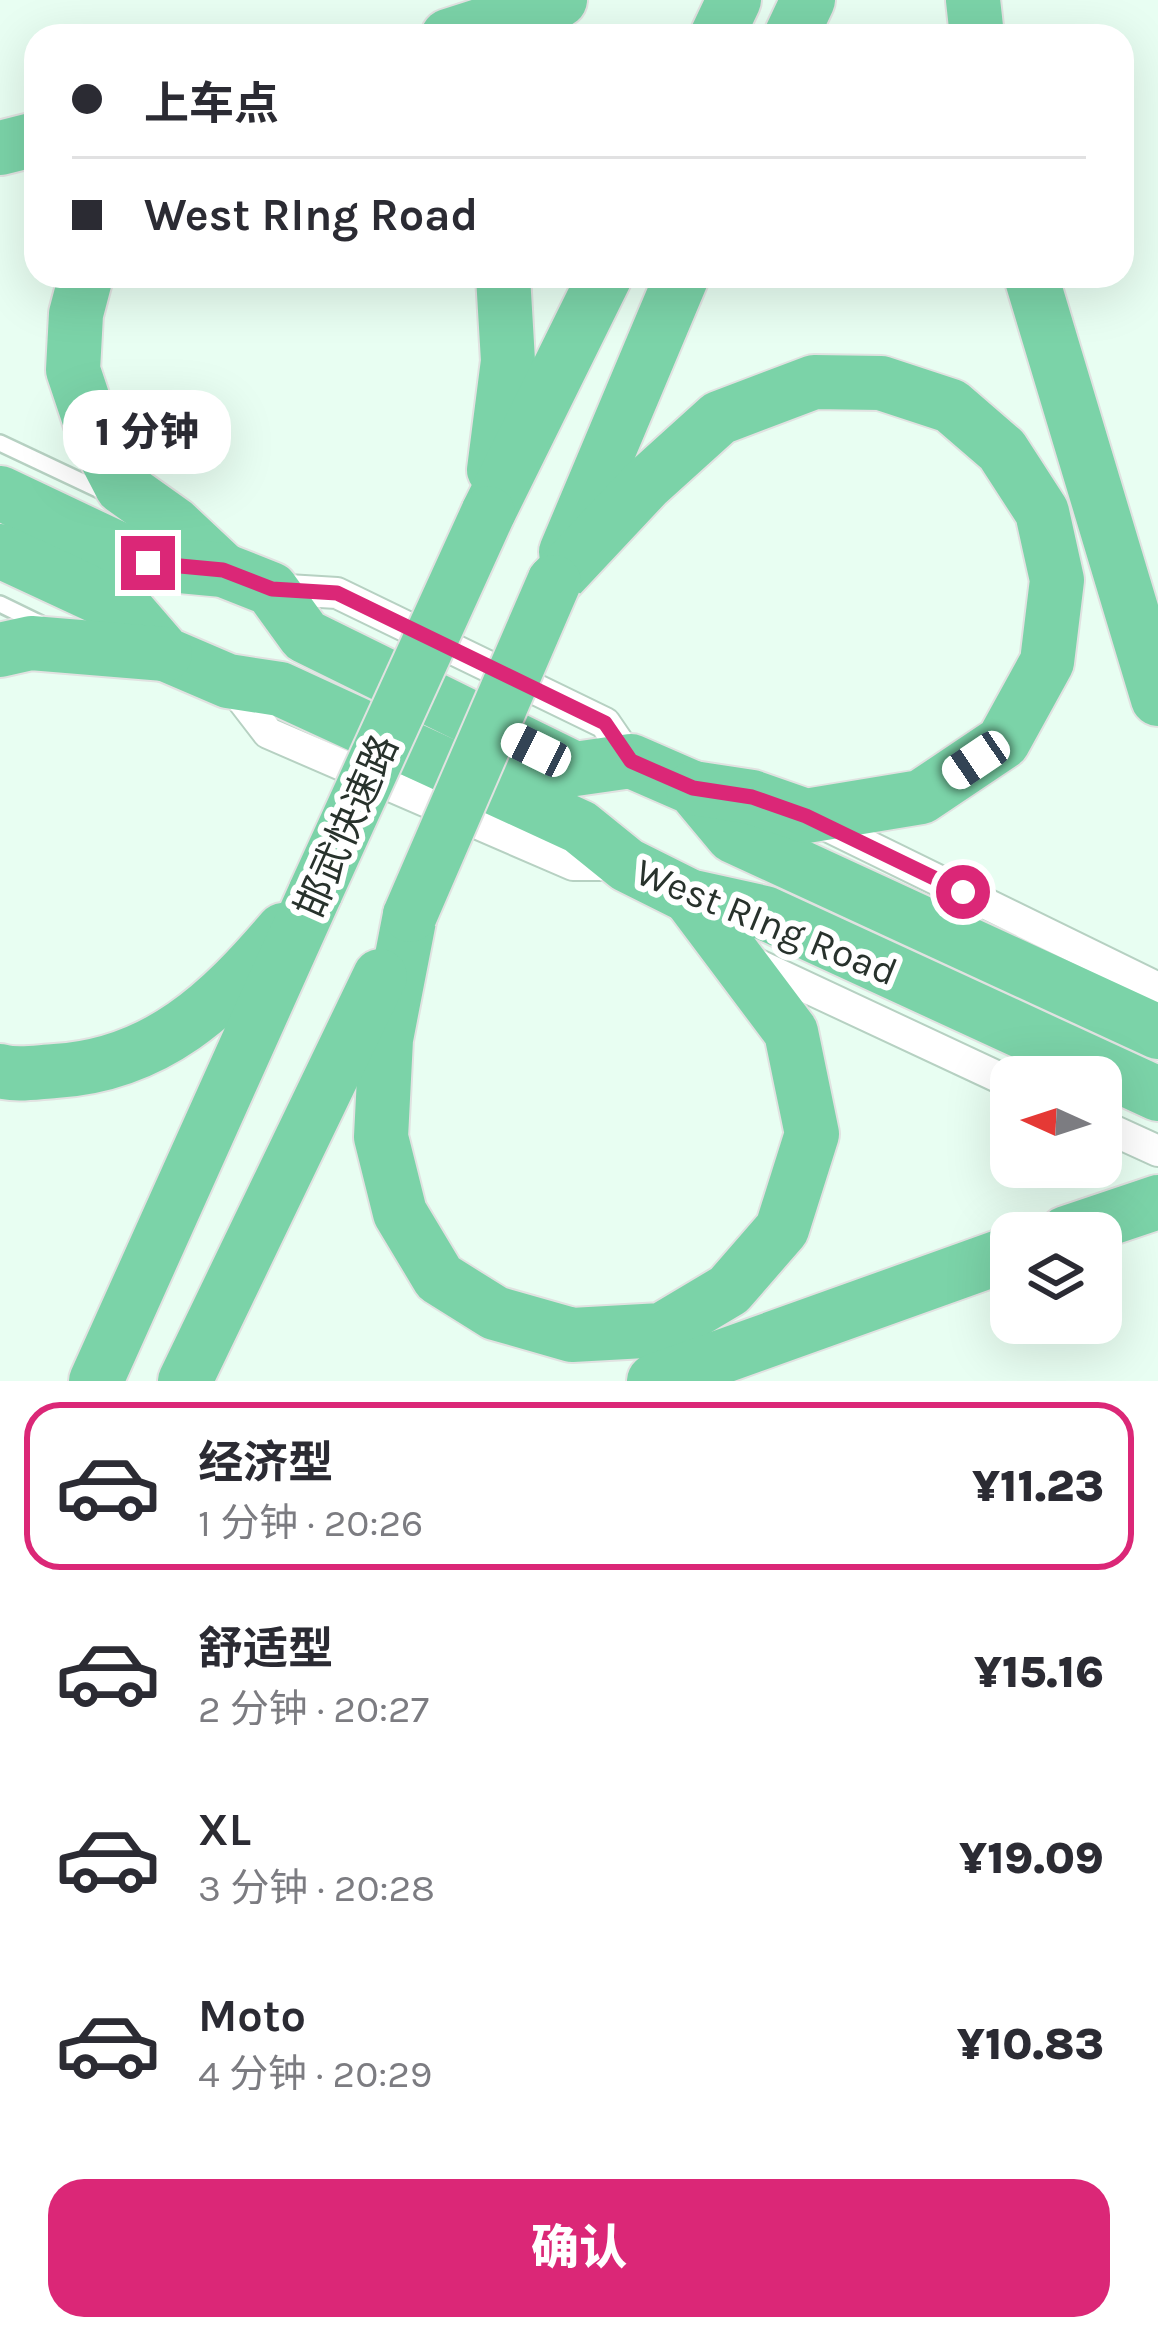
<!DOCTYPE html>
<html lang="zh">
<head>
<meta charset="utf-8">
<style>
	:root { --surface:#fff; --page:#f7f7f7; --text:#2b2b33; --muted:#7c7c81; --line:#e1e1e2; --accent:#db2777 }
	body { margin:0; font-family:Karla,"Noto Sans SC",sans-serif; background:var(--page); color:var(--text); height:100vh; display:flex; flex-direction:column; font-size:45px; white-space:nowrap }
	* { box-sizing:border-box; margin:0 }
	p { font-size:39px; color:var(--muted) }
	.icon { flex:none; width:66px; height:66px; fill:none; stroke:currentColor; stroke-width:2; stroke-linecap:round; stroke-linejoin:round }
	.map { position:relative; height:1381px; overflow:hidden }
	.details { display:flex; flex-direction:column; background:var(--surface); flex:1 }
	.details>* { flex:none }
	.banner { position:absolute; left:24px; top:24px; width:1110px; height:264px; border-radius:36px; box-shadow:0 12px 48px #0002; display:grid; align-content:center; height:264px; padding:0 48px; background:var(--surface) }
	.needle { width:78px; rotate:273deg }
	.fabs { position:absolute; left:990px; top:1056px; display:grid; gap:24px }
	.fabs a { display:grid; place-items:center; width:132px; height:132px; border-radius:24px; background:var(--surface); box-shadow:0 12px 48px #0002; font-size:60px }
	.end { position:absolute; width:54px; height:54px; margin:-27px; border:15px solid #db2777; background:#fff; box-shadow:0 0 0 6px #fff }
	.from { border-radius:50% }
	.bubble { position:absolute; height:84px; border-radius:36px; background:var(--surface); box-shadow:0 12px 48px #0002; font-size:39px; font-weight:800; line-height:84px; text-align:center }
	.car { position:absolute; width:36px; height:72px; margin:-36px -18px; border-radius:15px; box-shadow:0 0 9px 3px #0007; background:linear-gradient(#fff 24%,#345 0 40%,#fff 0 76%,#345 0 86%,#fff 0) }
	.banner b { display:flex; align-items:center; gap:42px; height:114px; font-size:45px }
	.banner b+b { border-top:3px solid var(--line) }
	.banner i { width:30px; height:30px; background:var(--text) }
	ul { padding:21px 0 0; list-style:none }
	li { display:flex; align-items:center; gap:36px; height:168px; margin:0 24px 18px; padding:0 24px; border:6px solid transparent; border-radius:36px }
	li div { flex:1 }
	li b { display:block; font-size:45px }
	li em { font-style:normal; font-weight:800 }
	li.on { border-color:var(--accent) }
	li>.icon { width:108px; height:108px; stroke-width:1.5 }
	.button { display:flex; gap:24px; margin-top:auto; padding:24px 48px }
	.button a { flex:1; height:138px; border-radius:36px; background:var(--accent); color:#fff; font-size:48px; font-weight:800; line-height:138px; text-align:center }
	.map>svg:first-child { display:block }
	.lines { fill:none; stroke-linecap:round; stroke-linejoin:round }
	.lane-casing { stroke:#b6d1c2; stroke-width:20 }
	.street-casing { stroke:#b6d1c2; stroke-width:34 }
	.highway-casing { stroke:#e1e2e1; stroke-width:58 }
	.lane { stroke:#fff; stroke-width:15 }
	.street { stroke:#fff; stroke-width:30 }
	.highway { stroke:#7bd3a8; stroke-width:54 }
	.highway-bridge-casing { stroke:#e1e2e1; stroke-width:58; stroke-linecap:butt }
	.highway-bridge { stroke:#7bd3a8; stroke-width:54 }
	.route { stroke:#db2777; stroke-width:15 }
	.labels { text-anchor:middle; stroke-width:12; stroke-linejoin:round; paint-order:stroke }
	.street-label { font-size:39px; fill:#28322c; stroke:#fff }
</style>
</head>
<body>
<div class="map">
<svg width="1158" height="1381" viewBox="0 0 1158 1381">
	<rect width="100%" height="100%" fill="#e8fef2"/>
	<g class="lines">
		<g class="lane-casing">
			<g id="lane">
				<polyline points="0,443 106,493"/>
				<polyline points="0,604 41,624"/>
			</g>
		</g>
		<g class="street-casing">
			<g id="street">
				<polyline points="271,589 337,593 605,723 631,761"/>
				<polyline points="228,681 268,733 573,865 625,865"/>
				<polyline points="813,819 1158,988"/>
				<polyline points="750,961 1011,1083"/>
				<polyline points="1101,1125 1158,1151"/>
			</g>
		</g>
		<g class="highway-casing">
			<g id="highway">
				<polyline points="973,0 977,36"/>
				<polyline points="448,36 560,0"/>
				<polyline points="717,36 734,0"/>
				<polyline points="791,36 808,0"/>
				<polyline points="0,148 36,139"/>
				<polyline points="86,276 76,314 73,370 94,433 122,487 174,524 223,570"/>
				<polyline points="1031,276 1158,699"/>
				<polyline points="494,470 508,361 503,276"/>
				<polyline points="0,493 148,563 223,570 271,589 305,636 575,769 631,761 693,788 733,836 1158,1032"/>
				<polyline points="488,513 605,276"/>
				<polyline points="0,551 127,610 165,654 228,681 280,689 580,827 627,865 689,896 765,913 1158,1094"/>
				<polyline points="566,552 682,276"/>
				<polyline points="554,582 646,484 719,418 814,382 881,383 951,406 1002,450 1042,512 1057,580 1047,662 1003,742 921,797 806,816 752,797 693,788"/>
				<polyline points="0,650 31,643 165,654"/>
				<polyline points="410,915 386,1039 381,1137 400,1213 439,1278 495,1313 572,1335 662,1330 729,1290 782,1229 812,1134 791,1032 689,896"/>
				<path d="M0,1071C17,1076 37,1072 55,1071C157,1065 220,1004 283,930"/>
				<polyline points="1066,1233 1158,1202"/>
				<polyline points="96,1381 316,891"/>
				<polyline points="185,1381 380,976"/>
				<polyline points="654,1381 1011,1253"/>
			</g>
		</g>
		<use href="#lane" class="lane"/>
		<use href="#street" class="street"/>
		<use href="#highway" class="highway"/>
		<g class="highway-bridge-casing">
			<g id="highway-bridge">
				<polyline points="316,891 488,513"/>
				<polyline points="410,915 554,582"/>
			</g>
		</g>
		<use href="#highway-bridge" class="highway-bridge"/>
	</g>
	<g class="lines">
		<polyline class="route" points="148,563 223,570 272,589 337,593 605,723 631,761 693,788 752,797 806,816 963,892"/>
	</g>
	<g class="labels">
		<g class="street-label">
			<text transform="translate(346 826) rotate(-66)" y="14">邯武快速路</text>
			<text transform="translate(767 921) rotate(22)" y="14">West RIng Road</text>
		</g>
	</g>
</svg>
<div class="fabs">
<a><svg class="needle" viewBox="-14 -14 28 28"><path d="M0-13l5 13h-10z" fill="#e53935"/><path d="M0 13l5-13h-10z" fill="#7c7c81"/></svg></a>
<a><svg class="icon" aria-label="layers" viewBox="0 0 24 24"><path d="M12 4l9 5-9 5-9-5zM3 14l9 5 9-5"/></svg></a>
</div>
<i class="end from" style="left:963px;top:892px"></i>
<i class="end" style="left:148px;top:563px"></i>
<div class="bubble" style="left:63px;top:390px;width:168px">1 分钟</div>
<i class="car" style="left:536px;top:750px;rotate:296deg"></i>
<i class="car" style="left:976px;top:760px;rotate:236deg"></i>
<div class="banner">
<b><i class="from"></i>上车点</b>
<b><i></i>West RIng Road</b>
</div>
</div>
<section class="details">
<ul>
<li class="on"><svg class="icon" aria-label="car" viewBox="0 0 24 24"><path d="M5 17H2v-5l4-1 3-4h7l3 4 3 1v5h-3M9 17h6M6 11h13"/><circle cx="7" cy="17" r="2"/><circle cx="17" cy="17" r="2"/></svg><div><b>经济型</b><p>1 分钟 · 20:26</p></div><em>¥11.23</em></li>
<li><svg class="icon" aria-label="car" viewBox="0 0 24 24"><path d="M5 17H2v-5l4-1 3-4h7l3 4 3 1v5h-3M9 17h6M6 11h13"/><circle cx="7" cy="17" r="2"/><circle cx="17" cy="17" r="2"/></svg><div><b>舒适型</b><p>2 分钟 · 20:27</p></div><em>¥15.16</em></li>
<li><svg class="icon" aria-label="car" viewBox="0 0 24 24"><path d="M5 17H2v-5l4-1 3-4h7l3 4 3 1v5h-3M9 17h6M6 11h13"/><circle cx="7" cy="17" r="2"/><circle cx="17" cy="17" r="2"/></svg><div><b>XL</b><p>3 分钟 · 20:28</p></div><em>¥19.09</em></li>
<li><svg class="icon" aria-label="car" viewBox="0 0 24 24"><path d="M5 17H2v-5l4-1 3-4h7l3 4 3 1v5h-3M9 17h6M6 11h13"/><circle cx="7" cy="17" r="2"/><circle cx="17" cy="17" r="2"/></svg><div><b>Moto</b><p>4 分钟 · 20:29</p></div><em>¥10.83</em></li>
</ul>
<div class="button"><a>确认</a></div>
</section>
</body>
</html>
